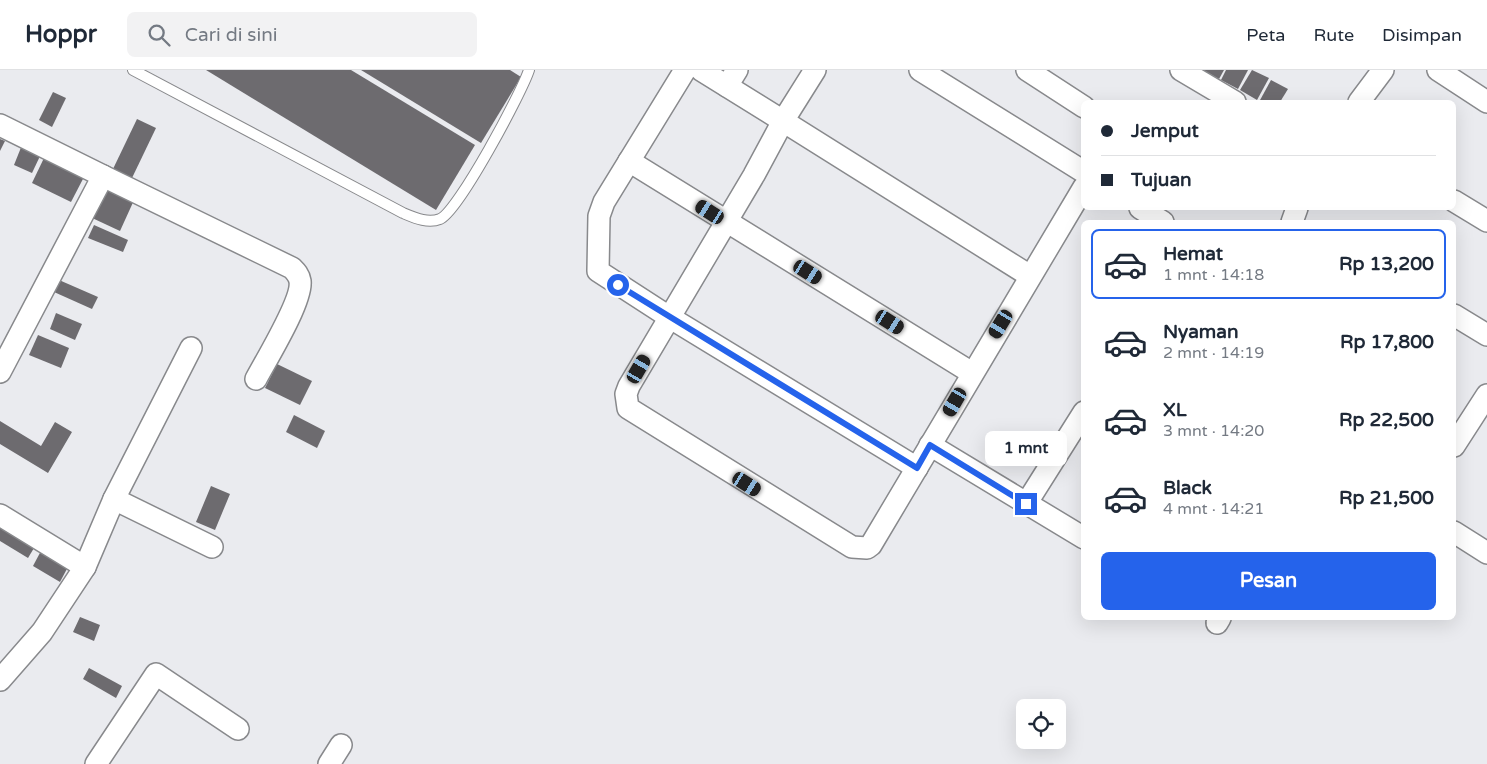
<!DOCTYPE html>
<html lang="id">
<head>
<meta charset="utf-8">
<style>
	:root { --surface:#fff; --page:#f2f2f3; --text:#1f2937; --muted:#747a83; --line:#e0e1e3; --accent:#2563eb }
	body { margin:0; font-family:"Varela Round",sans-serif; background:var(--page); color:var(--text); height:100vh; display:flex; flex-direction:column; font-size:19px; white-space:nowrap }
	* { box-sizing:border-box; margin:0 }
	p { font-size:16px; color:var(--muted) }
	.icon { flex:none; width:28px; height:28px; fill:none; stroke:currentColor; stroke-width:2; stroke-linecap:round; stroke-linejoin:round }
	.map { position:relative; flex:1; overflow:hidden }
	.details { position:absolute; left:1081px; top:150px; width:375px; height:400px; display:flex; flex-direction:column; background:var(--surface); border-radius:8px; box-shadow:0 5px 20px #0002 }
	.details>* { flex:none }
	.guide { position:absolute; left:1081px; top:30px; width:375px; height:110px; border-radius:8px; box-shadow:0 5px 20px #0002; display:grid; align-content:center; height:110px; padding:0 20px; background:var(--surface) }
	.buttons { position:absolute; left:1016px; top:629px; display:grid; gap:10px }
	.buttons a { display:grid; place-items:center; width:50px; height:50px; border-radius:8px; background:var(--surface); box-shadow:0 5px 20px #0002; font-size:25px }
	.end { position:absolute; width:22px; height:22px; margin:-11px; border:6px solid #2563eb; background:#fff; box-shadow:0 0 0 2px #fff }
	.from { border-radius:50% }
	.bubble { position:absolute; height:35px; border-radius:8px; background:var(--surface); box-shadow:0 5px 20px #0002; font-size:16px; font-weight:700; line-height:35px; text-align:center }
	.car { position:absolute; width:15px; height:30px; margin:-15px -8px; border-radius:6px; box-shadow:0 0 4px 1px #0007; background:linear-gradient(#222 24%,#8ab4d8 0 40%,#222 0 76%,#8ab4d8 0 86%,#222 0) }
	.guide b { display:flex; align-items:center; gap:18px; height:48px; font-size:19px }
	.guide b+b { border-top:1px solid var(--line) }
	.guide i { width:12px; height:12px; background:var(--text) }
	ul { padding:9px 0 0; list-style:none }
	li { display:flex; align-items:center; gap:15px; height:70px; margin:0 10px 8px; padding:0 10px; border:2px solid transparent; border-radius:8px }
	li div { flex:1 }
	li b { display:block; font-size:19px }
	li em { font-style:normal; font-weight:700 }
	li.on { border-color:var(--accent) }
	li>.icon { width:45px; height:45px; stroke-width:1.5 }
	.primary-button { display:flex; gap:10px; margin-top:auto; padding:10px 20px }
	.primary-button a { flex:1; height:58px; border-radius:8px; background:var(--accent); color:#fff; font-size:20px; font-weight:700; line-height:58px; text-align:center }
	header { display:flex; align-items:center; gap:30px; box-sizing:border-box; height:70px; padding:0 25px; background:var(--surface); border-bottom:1px solid var(--line) }
	header strong { font-size:24px }
	nav { display:flex; gap:28px; margin-inline-start:auto; font-size:18px }
	.search { width:350px; height:45px; background:var(--page); display:flex; align-items:center; gap:12px; box-sizing:border-box; padding:0 18px; border-radius:8px; color:var(--muted); font-size:19px }
	.map>svg:first-child { display:block }
	.building { fill:#6d6b6f }
	.lines { fill:none; stroke-linecap:round; stroke-linejoin:round }
	.service-casing { stroke:#88898c; stroke-width:12 }
	.minor-casing { stroke:#88898c; stroke-width:24 }
	.service { stroke:#fff; stroke-width:10 }
	.minor { stroke:#fff; stroke-width:21 }
	.route { stroke:#2563eb; stroke-width:6 }
</style>
</head>
<body>
<header>
<strong>Hoppr</strong>
<div class="search"><svg class="icon" aria-label="search" viewBox="0 0 24 24"><circle cx="10" cy="10" r="6"/><path d="M15 15l6 6"/></svg>Cari di sini</div>
<nav><a>Peta</a><a>Rute</a><a>Disimpan</a></nav>
</header>
<div class="map">
<svg width="1487" height="694" viewBox="0 0 1487 694">
	<rect width="100%" height="100%" fill="#eaebef"/>
	<g class="building">
		<polygon points="206,0 351,0 475,75 436,140"/>
		<polygon points="361,0 510,0 521,7 481,73"/>
		<polygon points="1203,0 1224,0 1219,9"/>
		<polygon points="1226,0 1248,0 1238,19 1221,10"/>
		<polygon points="1252,0 1269,8 1257,30 1240,20"/>
		<polygon points="1271,10 1288,19 1280,32 1259,32"/>
		<polygon points="53,22 66,28 52,57 39,50"/>
		<polygon points="137,49 156,58 132,108 113,99"/>
		<polygon points="0,69 5,71 0,81"/>
		<polygon points="22,75 41,84 32,103 14,95"/>
		<polygon points="44,88 84,107 71,132 32,113"/>
		<polygon points="104,115 135,128 120,161 90,147"/>
		<polygon points="94,155 128,170 123,182 88,168"/>
		<polygon points="59,210 98,227 92,239 54,222"/>
		<polygon points="56,243 82,254 75,270 50,259"/>
		<polygon points="38,265 69,278 61,298 29,285"/>
		<polygon points="277,294 312,311 300,335 265,318"/>
		<polygon points="294,345 325,361 317,378 286,362"/>
		<polygon points="0,351 41,376 55,352 72,362 48,403 0,374"/>
		<polygon points="211,416 230,424 215,460 196,452"/>
		<polygon points="0,450 37,473 28,488 0,471"/>
		<polygon points="42,479 69,495 60,512 33,496"/>
		<polygon points="80,547 100,555 94,571 73,562"/>
		<polygon points="89,598 122,616 116,628 83,609"/>
	</g>
	<g class="lines">
		<g class="service-casing">
			<path id="service" d="M133,0L403,143C415,148 428,154 440,149C458,142 522,22 529,0"/>
		</g>
		<g class="minor-casing">
			<g id="minor">
				<polyline points="685,0 604,132 599,146 598,201 669,247 917,398"/>
				<polyline points="701,0 783,51 754,105 629,316 626,324 628,338 852,477 867,478 871,475 1084,117"/>
				<polyline points="815,0 783,51 1030,206"/>
				<polyline points="920,0 1084,102"/>
				<polyline points="1027,0 1084,37"/>
				<polyline points="1181,0 1235,32"/>
				<polyline points="1438,0 1487,32"/>
				<polyline points="727,16 737,0"/>
				<polyline points="1359,32 1383,0"/>
				<polyline points="0,55 103,106 0,302"/>
				<polyline points="629,91 972,303"/>
				<path d="M103,106L292,198C296,202 299,205 300,211C303,230 266,290 256,309"/>
				<polyline points="1454,131 1487,151"/>
				<polyline points="1140,138 1163,152"/>
				<polyline points="1292,152 1297,138"/>
				<polyline points="1454,245 1487,265"/>
				<polyline points="930,375 1084,468"/>
				<polyline points="1454,376 1487,325"/>
				<polyline points="114,429 212,477"/>
				<polyline points="1026,434 1084,342"/>
				<polyline points="0,445 85,497"/>
				<polyline points="1454,462 1487,483"/>
				<polyline points="1217,553 1220,548"/>
				<polyline points="0,610 42,562 85,497 114,429 191,278"/>
				<polyline points="96,694 156,604 238,659"/>
				<polyline points="329,694 341,675"/>
			</g>
		</g>
		<use href="#service" class="service"/>
		<use href="#minor" class="minor"/>
	</g>
	<g class="lines">
		<polyline class="route" points="618,215 917,398 930,375 1026,434"/>
	</g>
</svg>
<div class="buttons">
<a><svg class="icon" aria-label="locate" viewBox="0 0 24 24"><circle cx="12" cy="12" r="6"/><path d="M12 2v4M12 18v4M2 12h4M18 12h4"/></svg></a>
</div>
<i class="end from" style="left:618px;top:215px"></i>
<i class="end" style="left:1026px;top:434px"></i>
<div class="bubble" style="left:985px;top:361px;width:82px">1 mnt</div>
<i class="car" style="left:710px;top:142px;rotate:302deg"></i>
<i class="car" style="left:808px;top:202px;rotate:122deg"></i>
<i class="car" style="left:890px;top:252px;rotate:122deg"></i>
<i class="car" style="left:1001px;top:254px;rotate:211deg"></i>
<i class="car" style="left:639px;top:299px;rotate:30deg"></i>
<i class="car" style="left:955px;top:332px;rotate:210deg"></i>
<i class="car" style="left:747px;top:414px;rotate:122deg"></i>
<div class="guide">
<b><i class="from"></i>Jemput</b>
<b><i></i>Tujuan</b>
</div>
<section class="details">
<ul>
<li class="on"><svg class="icon" aria-label="car" viewBox="0 0 24 24"><path d="M5 17H2v-5l4-1 3-4h7l3 4 3 1v5h-3M9 17h6M6 11h13"/><circle cx="7" cy="17" r="2"/><circle cx="17" cy="17" r="2"/></svg><div><b>Hemat</b><p>1 mnt · 14:18</p></div><em>Rp 13,200</em></li>
<li><svg class="icon" aria-label="car" viewBox="0 0 24 24"><path d="M5 17H2v-5l4-1 3-4h7l3 4 3 1v5h-3M9 17h6M6 11h13"/><circle cx="7" cy="17" r="2"/><circle cx="17" cy="17" r="2"/></svg><div><b>Nyaman</b><p>2 mnt · 14:19</p></div><em>Rp 17,800</em></li>
<li><svg class="icon" aria-label="car" viewBox="0 0 24 24"><path d="M5 17H2v-5l4-1 3-4h7l3 4 3 1v5h-3M9 17h6M6 11h13"/><circle cx="7" cy="17" r="2"/><circle cx="17" cy="17" r="2"/></svg><div><b>XL</b><p>3 mnt · 14:20</p></div><em>Rp 22,500</em></li>
<li><svg class="icon" aria-label="car" viewBox="0 0 24 24"><path d="M5 17H2v-5l4-1 3-4h7l3 4 3 1v5h-3M9 17h6M6 11h13"/><circle cx="7" cy="17" r="2"/><circle cx="17" cy="17" r="2"/></svg><div><b>Black</b><p>4 mnt · 14:21</p></div><em>Rp 21,500</em></li>
</ul>
<div class="primary-button"><a>Pesan</a></div>
</section>
</div>
</body>
</html>
